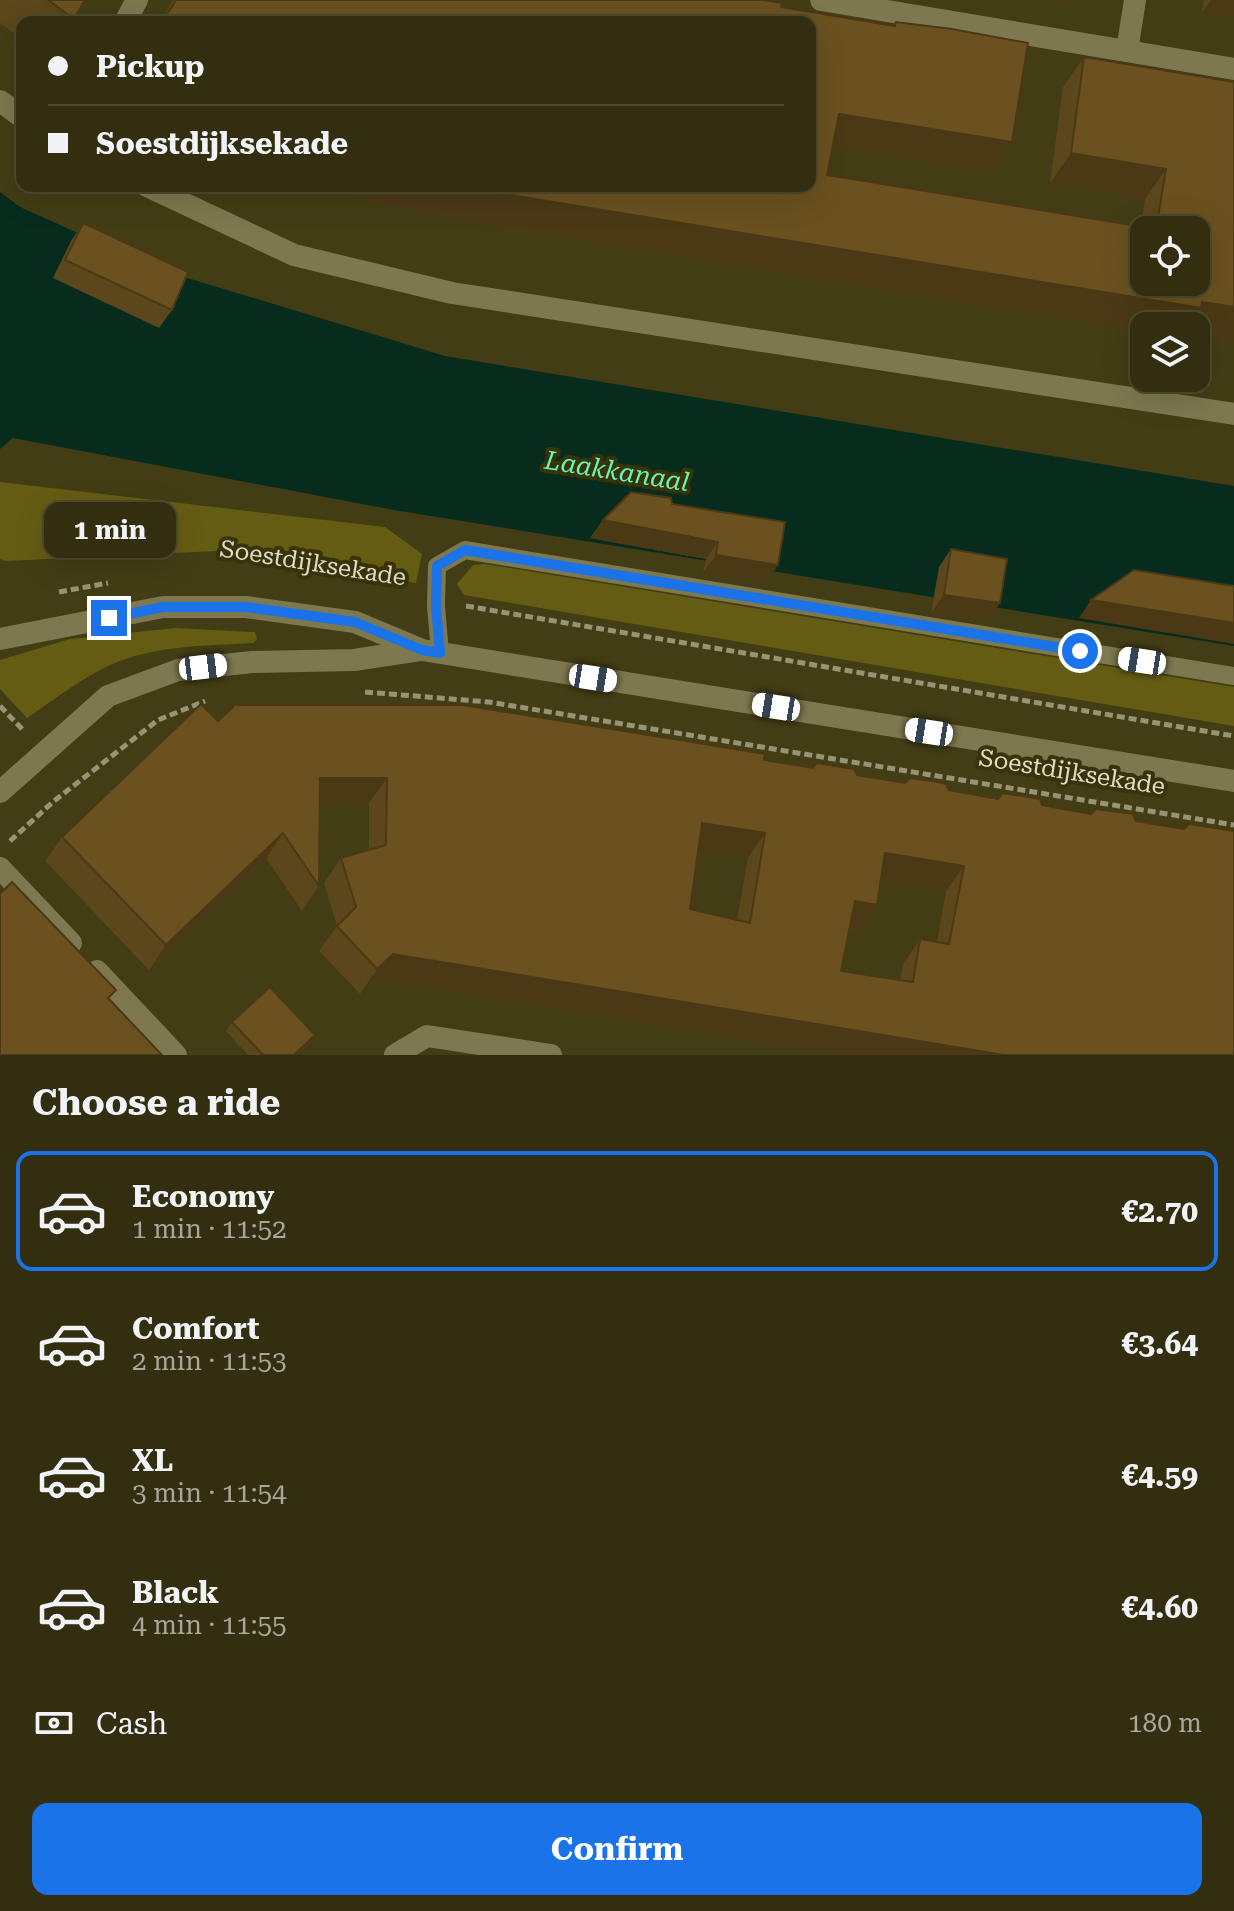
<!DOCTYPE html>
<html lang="en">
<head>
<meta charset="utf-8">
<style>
	:root { --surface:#322e0f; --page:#3a3618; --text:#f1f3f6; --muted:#a8a89e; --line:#4d4a2f; --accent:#1a73e8 }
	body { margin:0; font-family:"Roboto Serif",serif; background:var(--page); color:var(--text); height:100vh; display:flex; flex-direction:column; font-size:30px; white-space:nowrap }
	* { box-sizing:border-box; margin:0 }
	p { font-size:26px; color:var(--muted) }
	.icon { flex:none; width:44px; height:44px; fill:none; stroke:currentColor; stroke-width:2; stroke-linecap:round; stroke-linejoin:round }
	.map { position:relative; height:1055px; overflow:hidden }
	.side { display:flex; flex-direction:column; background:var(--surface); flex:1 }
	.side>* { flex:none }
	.banner { position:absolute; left:16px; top:16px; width:800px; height:176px; border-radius:16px; box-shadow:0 8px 32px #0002,0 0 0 2px var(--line); display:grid; align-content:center; height:176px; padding:0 32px; background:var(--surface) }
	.fabs { position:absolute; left:1130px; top:216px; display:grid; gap:16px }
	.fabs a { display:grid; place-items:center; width:80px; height:80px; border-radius:16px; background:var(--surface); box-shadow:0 8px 32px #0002,0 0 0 2px var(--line); font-size:40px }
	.end { position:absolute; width:36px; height:36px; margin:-18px; border:10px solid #1a73e8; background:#fff; box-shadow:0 0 0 4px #fff }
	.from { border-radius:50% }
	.bubble { position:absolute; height:56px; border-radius:16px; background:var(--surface); box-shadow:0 8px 32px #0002,0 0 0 2px var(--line); font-size:26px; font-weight:700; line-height:56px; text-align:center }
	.car { position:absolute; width:24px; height:48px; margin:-24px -12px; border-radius:10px; box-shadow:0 0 6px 2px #0007; background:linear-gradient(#fff 24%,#345 0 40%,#fff 0 76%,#345 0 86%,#fff 0) }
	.banner b { display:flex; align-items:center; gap:28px; height:76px; font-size:30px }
	.banner b+b { border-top:2px solid var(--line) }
	.banner i { width:20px; height:20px; background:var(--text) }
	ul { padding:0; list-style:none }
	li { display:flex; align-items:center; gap:24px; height:120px; margin:0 16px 12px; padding:0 16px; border:4px solid transparent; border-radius:16px }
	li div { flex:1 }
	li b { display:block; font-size:30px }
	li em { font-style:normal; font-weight:700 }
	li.active { border-color:var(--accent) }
	li>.icon { width:72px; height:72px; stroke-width:1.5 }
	h2 { padding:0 32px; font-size:36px; line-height:96px }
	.pay { display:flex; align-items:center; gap:20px; height:88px; padding:0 32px; font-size:30px }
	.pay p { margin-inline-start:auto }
	.action { display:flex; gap:16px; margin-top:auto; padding:16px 32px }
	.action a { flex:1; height:92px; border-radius:16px; background:var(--accent); color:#fff; font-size:32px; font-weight:700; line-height:92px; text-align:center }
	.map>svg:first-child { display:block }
	.green { fill:#655c13 }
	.water { fill:#072c1d }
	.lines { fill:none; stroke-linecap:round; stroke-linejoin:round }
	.path { stroke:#979475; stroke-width:5; stroke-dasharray:8 4; stroke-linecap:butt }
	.service { stroke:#7d784f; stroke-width:18 }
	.minor { stroke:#7d784f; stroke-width:22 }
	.tertiary { stroke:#7d784f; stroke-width:22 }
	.wall { fill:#5c461b; fill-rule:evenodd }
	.shaded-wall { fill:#4b3916 }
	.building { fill:#6b511f; stroke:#4b3916; stroke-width:2; fill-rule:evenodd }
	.route { stroke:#1a73e8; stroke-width:10 }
	.labels { text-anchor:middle; stroke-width:8; stroke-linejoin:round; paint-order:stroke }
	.street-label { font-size:24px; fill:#dfddc7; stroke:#383308 }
	.water-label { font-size:26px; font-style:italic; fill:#64f7b8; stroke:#383308 }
</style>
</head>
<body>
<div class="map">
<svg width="1234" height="1055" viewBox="0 0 1234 1055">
	<rect width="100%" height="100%" fill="#423d14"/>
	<g class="green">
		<polygon points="0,482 385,527 422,554 416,583 216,551 6,561 0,559"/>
		<polygon points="485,564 1234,687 1234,726 464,595 457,584 473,565"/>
		<path d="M176,628L251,632H255L257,639L253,643C203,646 152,645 106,667C78,681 52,701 27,718L0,689V660L70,639Z"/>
	</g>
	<polygon class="water" points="0,192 20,207 158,269 445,356 1234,486 1234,646 394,510 13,438 0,449"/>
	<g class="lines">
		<g class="path">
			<polyline points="59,592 108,583"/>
			<polyline points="466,606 1234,736"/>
			<polyline points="365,692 489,702 1234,825"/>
			<polyline points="0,706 24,731"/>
			<polyline points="10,841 54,801 158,720 205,701"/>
		</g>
		<polyline class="service" points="440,653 436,606 437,566 465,550 1234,676"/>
		<g class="minor">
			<polyline points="821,0 1234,69"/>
			<polyline points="125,22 137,0"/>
			<polyline points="1127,51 1135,0"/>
			<polyline points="0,101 22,117"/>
			<polyline points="147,186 294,255 452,293 1234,414"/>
			<polyline points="0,868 71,943"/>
			<polyline points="97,971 176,1055"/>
			<polyline points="395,1055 427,1036 551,1055"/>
		</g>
		<g class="tertiary">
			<polyline points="0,639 163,607 246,607 355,622 422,650 1234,781"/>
			<polyline points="0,792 108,696 178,670 252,662 354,660 420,650"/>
		</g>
	</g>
	<g class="wall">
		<polygon points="0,0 85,0 72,22 22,22 22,39 0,23"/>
		<polygon points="173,0 763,0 781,7 893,26 896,22 991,172 833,147 827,175 1141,226 1145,199 1050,183 1063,87 1084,57 1234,82 1144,326 1144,332 471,222 363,199 810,186 810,22 160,22"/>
		<polygon points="1204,0 1234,0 1202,13"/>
		<polygon points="83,223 172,310 159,328 53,278 71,241"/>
		<polygon points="672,504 766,583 703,573 706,559 590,538 603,520"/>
		<polygon points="951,549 1000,603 987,621 931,613 939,567"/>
		<path d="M218,721L764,760L1042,805L1234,1055L376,979L360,994L319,951L337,926L324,883L341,858L369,850V803H320L319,886L302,911L266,858L149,970L45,861L62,837ZM699,849L748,858L737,920L690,909ZM881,880L946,891L937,942L920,939L903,964L900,980L841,971L850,928L860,930L877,905Z"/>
		<polygon points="232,1022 315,1035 308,1044 297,1055 248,1055 226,1031"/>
	</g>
	<g class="shaded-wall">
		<polygon points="1046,0 1078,0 1075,5"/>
		<polygon points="1211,0 1234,0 1234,17 1202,13"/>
		<polygon points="839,114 1012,142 991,172 818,145"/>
		<polygon points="1071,153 1166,169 1145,199 1050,183"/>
		<polygon points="323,186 465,186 1234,307 1234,341 1196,335 1196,326 1144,326 1144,332 471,222 363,199"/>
		<polygon points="603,520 718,542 706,559 590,538"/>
		<polygon points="716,555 778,565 766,583 703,573"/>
		<polygon points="944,595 1000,603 987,621 931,613"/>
		<polygon points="1091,600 1234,623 1234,644 1079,618"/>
		<polygon points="320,778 387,778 369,803 303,803"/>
		<polygon points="702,823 765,833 748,858 685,847"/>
		<polygon points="283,833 266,858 149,970 166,945"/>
		<polygon points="885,853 964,866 946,891 868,878"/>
		<polygon points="855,901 877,905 860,930 838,926"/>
		<polygon points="393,954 1004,1055 839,1055 376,979 360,994 377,969"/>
		<polygon points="315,1035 308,1044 297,1055 294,1055"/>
	</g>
	<g class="building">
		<polygon points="48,0 85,0 74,19"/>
		<path d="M176,0H763L782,3L781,7L895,26L896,22L952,29L1028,43L1012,142L839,114L827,175L1156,229L1166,169L1071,153L1084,57L1234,82V307L1202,302L1201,308L492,192L465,186H810V22H162ZM1144,230H1196V282H1144Z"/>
		<polygon points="83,223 188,272 172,310 65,260"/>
		<polygon points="631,492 671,498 672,504 785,522 778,565 716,555 718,542 603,520"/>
		<polygon points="951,549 1007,559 1000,603 944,595"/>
		<polygon points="1134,570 1234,586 1234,623 1091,600"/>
		<path d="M201,704L218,721L235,705H463L765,754L764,760L813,768L817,763L854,769L857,775L905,783L910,778L938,782L946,784L949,790L998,799L1003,793L1040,799L1042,805L1091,814L1096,809L1133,814L1136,821L1184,829L1189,824L1234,831V1055H1004L393,954L377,969L337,926L356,907L341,858L386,845L387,778H320L319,886L283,833L166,945L62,837ZM702,823L765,833L750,923L690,909ZM885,853L964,866L949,944L920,939L913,982L841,971L855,901L877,905Z"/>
		<polygon points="12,882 116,990 108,998 162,1055 0,1055 0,894"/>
		<polygon points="270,987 315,1035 294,1055 263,1055 232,1022"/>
	</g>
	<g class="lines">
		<polyline class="route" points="109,618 163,607 246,607 355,622 422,650 440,653 436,606 437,566 465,550 1080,651"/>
	</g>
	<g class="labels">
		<g class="street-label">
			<text transform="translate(313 563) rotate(9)" y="8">Soestdijksekade</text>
			<text transform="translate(1072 772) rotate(9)" y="8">Soestdijksekade</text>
		</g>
		<g class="water-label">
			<text transform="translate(617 471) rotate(9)" y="9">Laakkanaal</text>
		</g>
	</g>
</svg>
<div class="fabs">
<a><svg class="icon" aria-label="locate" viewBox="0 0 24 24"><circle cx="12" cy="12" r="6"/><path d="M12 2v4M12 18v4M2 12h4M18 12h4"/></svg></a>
<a><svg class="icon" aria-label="layers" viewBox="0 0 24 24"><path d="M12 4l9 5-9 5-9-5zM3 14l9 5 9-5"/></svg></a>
</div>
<i class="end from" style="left:1080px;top:651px"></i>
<i class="end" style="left:109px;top:618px"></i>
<div class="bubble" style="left:44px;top:502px;width:132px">1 min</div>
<i class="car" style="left:1142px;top:661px;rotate:279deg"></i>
<i class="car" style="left:203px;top:667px;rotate:83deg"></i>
<i class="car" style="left:593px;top:678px;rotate:99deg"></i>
<i class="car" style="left:776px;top:707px;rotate:279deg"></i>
<i class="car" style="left:929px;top:732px;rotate:279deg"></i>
<div class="banner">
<b><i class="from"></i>Pickup</b>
<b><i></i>Soestdijksekade</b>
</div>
</div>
<section class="side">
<h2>Choose a ride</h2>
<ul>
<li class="active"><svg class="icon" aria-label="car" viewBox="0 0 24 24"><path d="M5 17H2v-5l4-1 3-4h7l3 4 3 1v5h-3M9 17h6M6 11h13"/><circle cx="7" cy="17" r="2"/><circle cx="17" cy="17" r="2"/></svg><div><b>Economy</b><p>1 min · 11:52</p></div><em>€2.70</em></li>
<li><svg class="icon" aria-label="car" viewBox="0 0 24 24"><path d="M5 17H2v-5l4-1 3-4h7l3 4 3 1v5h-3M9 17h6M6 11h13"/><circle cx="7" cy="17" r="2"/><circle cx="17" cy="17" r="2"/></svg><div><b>Comfort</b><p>2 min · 11:53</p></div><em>€3.64</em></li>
<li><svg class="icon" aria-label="car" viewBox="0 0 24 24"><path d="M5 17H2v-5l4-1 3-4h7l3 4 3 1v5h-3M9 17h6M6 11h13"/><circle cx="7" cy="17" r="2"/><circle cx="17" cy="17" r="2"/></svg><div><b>XL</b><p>3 min · 11:54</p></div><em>€4.59</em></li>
<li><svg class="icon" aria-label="car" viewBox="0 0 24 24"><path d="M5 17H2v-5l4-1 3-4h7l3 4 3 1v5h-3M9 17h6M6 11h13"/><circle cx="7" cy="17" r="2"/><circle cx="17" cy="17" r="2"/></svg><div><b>Black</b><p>4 min · 11:55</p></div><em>€4.60</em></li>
</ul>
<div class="pay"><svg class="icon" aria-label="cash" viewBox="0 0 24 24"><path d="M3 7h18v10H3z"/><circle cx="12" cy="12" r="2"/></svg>Cash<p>180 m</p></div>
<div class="action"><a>Confirm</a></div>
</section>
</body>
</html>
